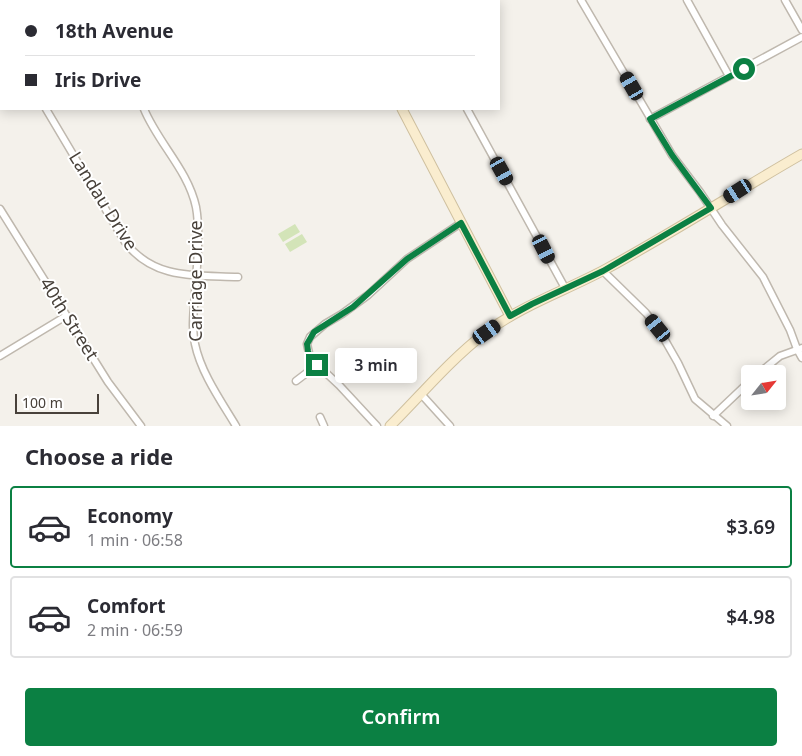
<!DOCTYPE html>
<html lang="en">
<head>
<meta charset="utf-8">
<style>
	:root { --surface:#fff; --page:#f7f7f7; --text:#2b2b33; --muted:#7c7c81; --line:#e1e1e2; --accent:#0b8043 }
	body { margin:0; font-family:"Noto Sans",sans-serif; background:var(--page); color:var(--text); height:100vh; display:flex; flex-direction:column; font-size:19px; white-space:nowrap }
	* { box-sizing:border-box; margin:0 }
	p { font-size:16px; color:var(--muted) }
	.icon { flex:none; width:28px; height:28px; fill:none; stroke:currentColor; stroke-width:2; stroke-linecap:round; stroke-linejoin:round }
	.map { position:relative; height:426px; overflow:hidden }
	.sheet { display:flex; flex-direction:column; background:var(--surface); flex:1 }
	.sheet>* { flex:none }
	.banner { position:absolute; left:0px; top:0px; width:500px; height:110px; box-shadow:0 2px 12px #0003; display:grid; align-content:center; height:110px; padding:0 25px; background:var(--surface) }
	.needle { width:32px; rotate:60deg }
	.tools { position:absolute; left:741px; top:365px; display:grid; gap:10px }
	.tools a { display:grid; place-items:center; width:45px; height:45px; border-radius:5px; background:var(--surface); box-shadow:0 2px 12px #0003; font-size:25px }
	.scale { position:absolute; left:15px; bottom:12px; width:84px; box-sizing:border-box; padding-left:5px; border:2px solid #48413a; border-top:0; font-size:14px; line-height:18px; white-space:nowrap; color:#48413a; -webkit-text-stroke:4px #fff; paint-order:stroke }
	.end { position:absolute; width:22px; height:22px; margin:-11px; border:6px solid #0b8043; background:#fff; box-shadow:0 0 0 2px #fff }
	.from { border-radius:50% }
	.bubble { position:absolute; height:35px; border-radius:5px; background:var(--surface); box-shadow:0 2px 12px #0003; font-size:16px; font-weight:600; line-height:35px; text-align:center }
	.car { position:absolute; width:15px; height:30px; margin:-15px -8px; border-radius:6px; box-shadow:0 0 4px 1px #0007; background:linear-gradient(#222 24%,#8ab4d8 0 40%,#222 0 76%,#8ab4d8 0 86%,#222 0) }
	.banner b { display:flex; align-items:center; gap:18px; height:48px; font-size:19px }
	.banner b+b { border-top:1px solid var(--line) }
	.banner i { width:12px; height:12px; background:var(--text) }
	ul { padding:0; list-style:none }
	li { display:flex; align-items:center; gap:15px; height:82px; margin:0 10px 8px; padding:0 15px; border:2px solid var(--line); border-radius:5px }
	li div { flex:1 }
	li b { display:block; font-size:19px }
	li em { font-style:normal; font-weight:600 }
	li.on { border-color:var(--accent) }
	li>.icon { width:45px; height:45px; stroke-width:1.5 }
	h2 { padding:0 25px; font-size:22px; line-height:60px }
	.button { display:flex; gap:10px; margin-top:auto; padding:10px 25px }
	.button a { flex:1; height:58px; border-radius:5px; background:var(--accent); color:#fff; font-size:20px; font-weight:600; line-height:58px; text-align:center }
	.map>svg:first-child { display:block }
	.green { fill:#d3e4b8 }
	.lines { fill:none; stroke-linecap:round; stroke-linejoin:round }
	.street-casing { stroke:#bfb8ae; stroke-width:9 }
	.secondary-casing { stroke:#cfc09f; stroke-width:11 }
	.street { stroke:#fff; stroke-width:6 }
	.secondary { stroke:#faedcf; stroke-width:9 }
	.route { stroke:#0b8043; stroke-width:6 }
	.labels { text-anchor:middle; stroke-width:4; stroke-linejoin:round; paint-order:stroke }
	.street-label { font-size:18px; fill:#48413a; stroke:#fff }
</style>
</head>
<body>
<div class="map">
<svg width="802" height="426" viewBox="0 0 802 426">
	<rect width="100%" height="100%" fill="#f4f1eb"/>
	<g class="green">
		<polygon points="295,224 300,232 283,242 278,234"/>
		<polygon points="302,234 307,242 290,252 285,244"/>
	</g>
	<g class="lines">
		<g class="street-casing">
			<g id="street">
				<polyline points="141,0 142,1"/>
				<polyline points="407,0 408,1"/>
				<polyline points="581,0 672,155 700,192 722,225 763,277 790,330 797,349 802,358"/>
				<polyline points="687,0 729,76"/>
				<polyline points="785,0 802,30"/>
				<polyline points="135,1 135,0"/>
				<polyline points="274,1 276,0"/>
				<polyline points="0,59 1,58"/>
				<path d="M46,109L125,242C154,280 195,275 238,277"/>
				<path d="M144,109C158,143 188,170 196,207C201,234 196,277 194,306C193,319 192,332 195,344C201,373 221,401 236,426"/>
				<polyline points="467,109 565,288"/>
				<polyline points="650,119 802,37"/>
				<polyline points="0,209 108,382 141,426"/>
				<polyline points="603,271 646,313 658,328 678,363 695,399 727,426"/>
				<polyline points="0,356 66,316"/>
				<polyline points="758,374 780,356 802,348"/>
				<polyline points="296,381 317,365"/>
				<polyline points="421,394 450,426"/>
				<polyline points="713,416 750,381"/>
				<polyline points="320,417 324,426"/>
				<polyline points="377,426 339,385 310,358 307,344 310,337 325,324 342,314 368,295 407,259 461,223"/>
			</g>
		</g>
		<g class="secondary-casing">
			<g id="secondary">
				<polyline points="345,0 346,1"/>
				<polyline points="402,109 510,316"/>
				<path d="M390,426C422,394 449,361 485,333C522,305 565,291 606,269C672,233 736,192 802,154"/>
			</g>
		</g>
		<use href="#street" class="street"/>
		<use href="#secondary" class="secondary"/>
	</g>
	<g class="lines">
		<polyline class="route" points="317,365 310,358 308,351 307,344 314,332 353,307 407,259 461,223 510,316 532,304 603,271 711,208 672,155 650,119 744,69"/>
	</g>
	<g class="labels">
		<g class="street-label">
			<text transform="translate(103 201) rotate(58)" y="6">Landau Drive</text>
			<text transform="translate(196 281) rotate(-90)" y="6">Carriage Drive</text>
			<text transform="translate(69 319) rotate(58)" y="6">40th Street</text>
		</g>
	</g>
</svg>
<div class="tools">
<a><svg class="needle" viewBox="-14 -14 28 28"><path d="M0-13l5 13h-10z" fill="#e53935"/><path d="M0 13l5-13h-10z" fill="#7c7c81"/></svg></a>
</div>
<div class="scale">100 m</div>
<i class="end from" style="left:744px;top:69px"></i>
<i class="end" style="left:317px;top:365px"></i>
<div class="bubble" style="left:335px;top:348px;width:82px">3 min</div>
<i class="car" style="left:632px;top:86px;rotate:330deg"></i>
<i class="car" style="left:502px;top:171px;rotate:151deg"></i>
<i class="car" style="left:738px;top:191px;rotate:238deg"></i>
<i class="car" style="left:544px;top:249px;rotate:153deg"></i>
<i class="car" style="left:658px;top:328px;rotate:321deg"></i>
<i class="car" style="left:487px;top:332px;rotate:55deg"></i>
<div class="banner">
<b><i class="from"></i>18th Avenue</b>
<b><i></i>Iris Drive</b>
</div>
</div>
<section class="sheet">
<h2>Choose a ride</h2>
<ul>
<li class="on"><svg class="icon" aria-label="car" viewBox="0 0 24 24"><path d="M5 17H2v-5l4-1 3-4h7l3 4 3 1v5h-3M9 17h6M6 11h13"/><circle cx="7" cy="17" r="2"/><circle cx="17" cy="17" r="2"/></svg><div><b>Economy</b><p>1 min · 06:58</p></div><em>$3.69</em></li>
<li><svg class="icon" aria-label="car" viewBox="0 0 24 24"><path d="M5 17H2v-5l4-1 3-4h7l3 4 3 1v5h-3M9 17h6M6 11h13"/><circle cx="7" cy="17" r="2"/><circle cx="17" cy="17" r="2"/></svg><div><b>Comfort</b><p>2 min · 06:59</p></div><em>$4.98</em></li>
</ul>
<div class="button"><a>Confirm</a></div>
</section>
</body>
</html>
